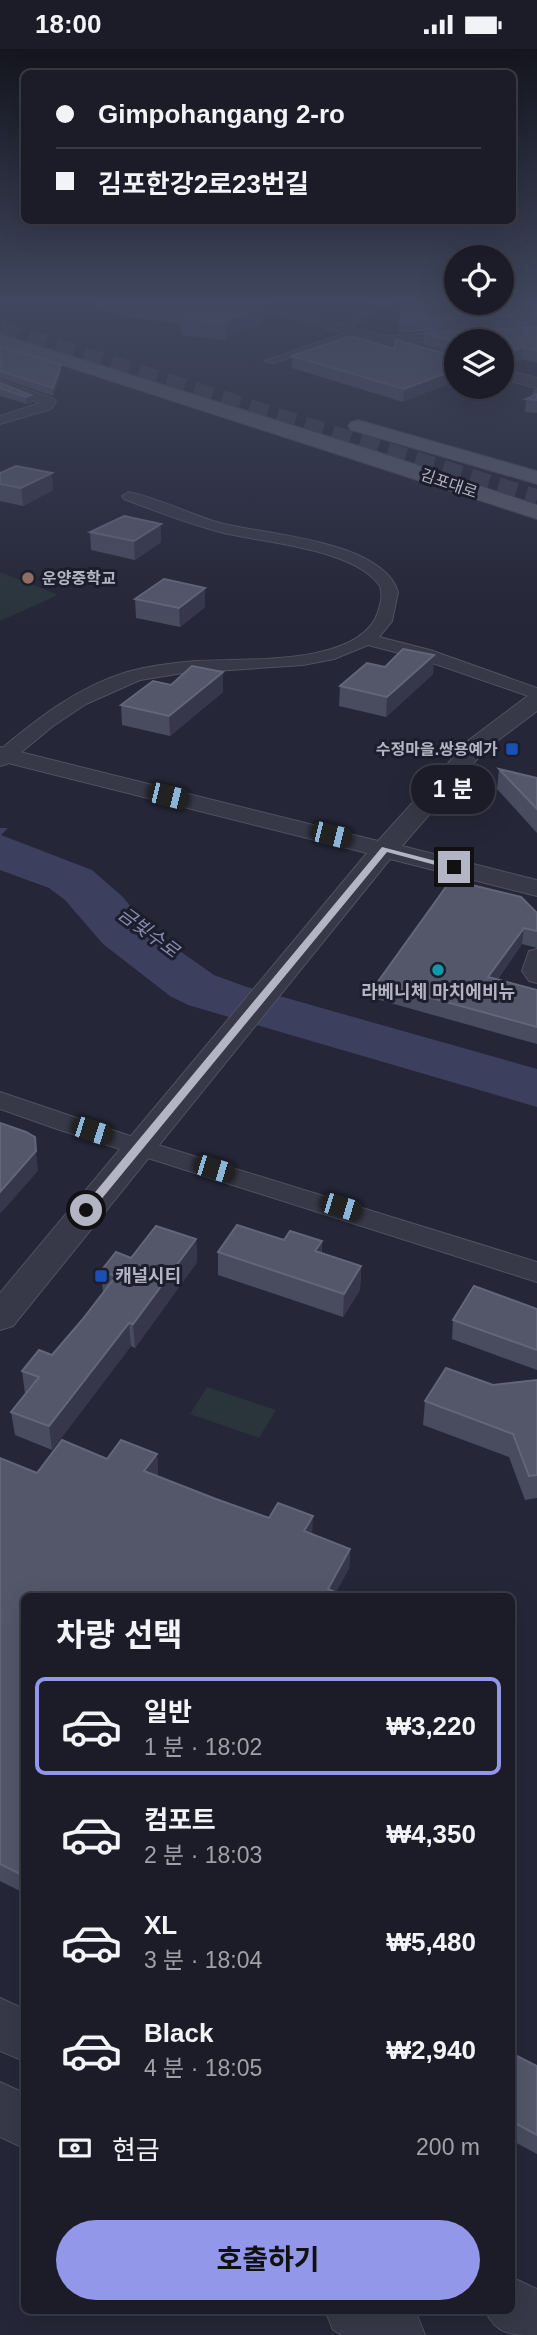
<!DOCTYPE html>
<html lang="ko">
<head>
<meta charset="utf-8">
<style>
	:root { --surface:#1c1c29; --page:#252531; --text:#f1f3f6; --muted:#a0a1a8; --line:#3a3a46; --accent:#9297ea }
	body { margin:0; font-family:Arial,"Noto Sans KR",sans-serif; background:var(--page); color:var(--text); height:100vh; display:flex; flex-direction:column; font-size:26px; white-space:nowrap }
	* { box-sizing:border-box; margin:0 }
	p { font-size:23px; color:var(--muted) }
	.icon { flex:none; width:38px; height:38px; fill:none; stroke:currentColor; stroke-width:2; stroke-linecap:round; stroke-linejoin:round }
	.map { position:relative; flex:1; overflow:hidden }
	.details { position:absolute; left:21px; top:1544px; width:494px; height:721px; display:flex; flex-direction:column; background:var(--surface); border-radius:10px; box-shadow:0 7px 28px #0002,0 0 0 2px var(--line) }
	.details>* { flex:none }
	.hud { position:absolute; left:21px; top:21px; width:495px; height:154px; border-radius:10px; box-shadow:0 7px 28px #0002,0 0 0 2px var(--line); display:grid; align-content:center; height:154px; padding:0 35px; background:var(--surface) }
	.buttons { position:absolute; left:444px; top:196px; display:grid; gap:14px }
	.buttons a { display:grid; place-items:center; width:70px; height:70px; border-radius:50%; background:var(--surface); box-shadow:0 7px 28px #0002,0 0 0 2px var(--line); font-size:35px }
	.end { position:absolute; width:32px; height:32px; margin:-16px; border:9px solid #b3b4c4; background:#111; box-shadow:0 0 0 4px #111 }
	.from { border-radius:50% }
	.bubble { position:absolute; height:49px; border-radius:24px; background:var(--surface); box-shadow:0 7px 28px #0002,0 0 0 2px var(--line); font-size:23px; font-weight:700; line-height:49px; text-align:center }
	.car { position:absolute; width:21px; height:42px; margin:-21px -10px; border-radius:9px; box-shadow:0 0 5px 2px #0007; background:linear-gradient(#222 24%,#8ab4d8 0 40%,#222 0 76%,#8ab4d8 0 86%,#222 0) }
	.hud b { display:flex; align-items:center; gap:24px; height:66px; font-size:26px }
	.hud b+b { border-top:2px solid var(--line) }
	.hud i { width:18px; height:18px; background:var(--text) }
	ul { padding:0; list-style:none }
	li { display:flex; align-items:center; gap:21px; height:98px; margin:0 14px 10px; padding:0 21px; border:4px solid transparent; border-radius:10px }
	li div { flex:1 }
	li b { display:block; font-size:26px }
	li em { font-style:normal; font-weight:700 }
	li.current { border-color:var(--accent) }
	li>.icon { width:63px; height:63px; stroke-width:1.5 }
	h2 { padding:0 35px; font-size:32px; line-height:84px }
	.pay { display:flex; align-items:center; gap:18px; height:77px; padding:0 35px; font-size:26px }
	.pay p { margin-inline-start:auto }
	.action { display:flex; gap:14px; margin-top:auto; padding:14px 35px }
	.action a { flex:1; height:80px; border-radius:42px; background:var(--accent); color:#111; font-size:28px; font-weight:700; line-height:80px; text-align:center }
	.status { display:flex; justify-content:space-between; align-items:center; height:49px; padding:0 35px; background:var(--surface); direction:ltr }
	.status svg { height:19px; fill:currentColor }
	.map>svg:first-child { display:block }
	.green { fill:#2a343b }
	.water { fill:#3c3f5e }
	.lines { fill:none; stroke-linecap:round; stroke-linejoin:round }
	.primary-tunnel { stroke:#3a3b4c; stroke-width:19; stroke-dasharray:19 10; stroke-linecap:butt }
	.pedestrian-casing { stroke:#505160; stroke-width:2 }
	.minor-casing { stroke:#505160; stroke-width:2 }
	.tertiary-casing { stroke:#505160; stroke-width:2 }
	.primary-casing { stroke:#414251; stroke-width:2 }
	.pedestrian { fill:#383948; fill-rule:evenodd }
	.minor { fill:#383948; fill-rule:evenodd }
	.tertiary { fill:#383948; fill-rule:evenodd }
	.primary { fill:#565868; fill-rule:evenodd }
	.wall { fill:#494b5f }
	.shaded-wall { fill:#36374a }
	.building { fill:#54566a; stroke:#636578; stroke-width:2 }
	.route { fill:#b3b4c4 }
	.education-dot { fill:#8d6e63; stroke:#1d1e2d; stroke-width:2.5 }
	.transit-dot { fill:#1a4fb4; stroke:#1d1e2d; stroke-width:2.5 }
	.culture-dot { fill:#0f9aa8; stroke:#1d1e2d; stroke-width:2.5 }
	.labels { text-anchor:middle; stroke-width:6; stroke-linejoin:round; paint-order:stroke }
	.far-street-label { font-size:16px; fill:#b3b4c4; stroke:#1d1e2d }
	.far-poi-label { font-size:16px; font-weight:bold; fill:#b3b4c4; stroke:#1d1e2d; text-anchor:start }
	.poi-label { font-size:18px; font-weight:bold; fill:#b3b4c4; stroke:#1d1e2d }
	.water-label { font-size:19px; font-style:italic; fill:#868aad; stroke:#1d1e2d }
</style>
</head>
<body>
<div class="status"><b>18:00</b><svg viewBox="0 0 49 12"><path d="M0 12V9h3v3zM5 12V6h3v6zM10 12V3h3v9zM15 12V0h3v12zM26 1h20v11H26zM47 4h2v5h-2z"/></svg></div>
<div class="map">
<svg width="537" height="2286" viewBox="0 0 537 2286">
	<rect width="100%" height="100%" fill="#252637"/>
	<g class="green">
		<polygon points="0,523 58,546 0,572"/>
		<polygon points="207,1338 276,1361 259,1389 190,1365"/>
	</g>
	<polygon class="water" points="0,779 8,779 1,786 92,821 123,848 144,874 157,886 214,926 244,937 537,1020 537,1058 188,956 170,947 103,895 65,851 49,839 0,821"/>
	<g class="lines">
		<polyline class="primary-tunnel" points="0,281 537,450"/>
		<g class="pedestrian-casing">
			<g id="pedestrian">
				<polygon points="379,251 390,251 344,282 338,282 338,278"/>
				<polygon points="354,281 358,284 357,286 273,314 265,312"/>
			</g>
		</g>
		<g class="minor-casing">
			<g id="minor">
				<polygon points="458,284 464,288 462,291 380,295 374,291 380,287"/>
				<polygon points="0,331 54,350 56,353 51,360 0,375 0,367 40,354 0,339"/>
				<path d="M129,443C160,450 189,465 220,474C265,486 382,491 398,543L392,572L379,588L430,601L537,639V650L418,609L368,596L334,610L303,616L183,624L140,631L86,655L53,677L7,715L0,717V701C38,669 78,638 127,623C149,617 173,614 196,612C242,609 360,618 378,563C381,553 383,547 380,537C354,499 263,494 220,483C187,474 155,462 124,450L122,447Z"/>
				<polygon points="537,900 537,934 529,932 522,922 529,902"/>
				<polygon points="0,1043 142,1091 537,1213 537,1233 57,1080 0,1060"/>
			</g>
		</g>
		<g class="tertiary-casing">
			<g id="tertiary">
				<polygon points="232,251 257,251 457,308 457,318"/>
				<polygon points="502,320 537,329 537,339 502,330"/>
				<polygon points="537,644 537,662 485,701 402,797 537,831 537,847 390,810 13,1277 0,1281 0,1244 367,804 0,712 0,698 378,792 469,691 529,646"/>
				<polygon points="0,1949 24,1960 24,2012 0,2002"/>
				<polygon points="0,2033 24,2044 24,2099 0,2088"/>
				<path d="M511,2228L537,2240V2286C511,2286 496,2286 485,2261H511Z"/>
				<polygon points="325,2261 408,2261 417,2266 425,2286 342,2286 333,2281"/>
			</g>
		</g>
		<g class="primary-casing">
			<g id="primary">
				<polygon points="0,285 378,403 537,456 537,470 0,296"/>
				<polygon points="358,371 537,422 537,435 351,381 348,377 351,373"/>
			</g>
		</g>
		<use href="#pedestrian" class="pedestrian"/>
		<use href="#minor" class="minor"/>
		<use href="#tertiary" class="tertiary"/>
		<use href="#primary" class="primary"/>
	</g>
	<g class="wall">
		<polygon points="97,251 240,251 262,275 231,285 225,291 181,286 180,274 121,268 121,265 98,261"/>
		<polygon points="537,251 537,277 399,284 400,272"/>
		<polygon points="537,278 537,314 521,310 507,316 502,315 502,292 457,292 457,306 423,296 424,284"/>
		<polygon points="0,297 61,323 53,347 0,329"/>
		<polygon points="394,300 457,308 403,353 292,319 292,307"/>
		<polygon points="0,334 31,346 32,354 27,355 0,347"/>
		<polygon points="537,339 537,364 525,363 526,350 532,347 533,341"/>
		<polygon points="0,424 53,441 23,457 0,452"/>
		<polygon points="90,483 161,493 135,511 91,501"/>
		<polygon points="135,550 205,558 180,578 136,569"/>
		<polygon points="434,606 433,625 386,668 339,657 340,637 385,618"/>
		<polygon points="171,636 223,643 170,687 122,676 121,656"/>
		<polygon points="499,720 537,729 537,784 497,740"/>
		<polygon points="537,864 537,899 522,895 497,931 537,941 537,995 376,950 377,934"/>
		<polygon points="196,1190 197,1213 135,1299 131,1297 52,1401 15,1386 11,1363 25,1345 22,1322 52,1306 82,1271 103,1244 101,1222 131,1209"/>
		<polygon points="284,1191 322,1192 322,1205 361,1217 360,1241 343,1268 218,1226 218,1203"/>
		<polygon points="537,1260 537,1321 452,1290 453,1271"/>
		<polygon points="537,1331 537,1449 525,1451 509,1408 423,1376 425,1352 493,1336"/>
		<polygon points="157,1405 158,1425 157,1427 216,1450 350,1500 349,1520 24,1547 24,1844 0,1832 0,1409 37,1424 107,1410"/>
		<polygon points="511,2004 537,2017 537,2105 511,2091"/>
	</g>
	<g class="shaded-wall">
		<polygon points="262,258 262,275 231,285 225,291 225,274 231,269"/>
		<polygon points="522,298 521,310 507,316 508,304"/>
		<polygon points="61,316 61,323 53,347 53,339"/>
		<polygon points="457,320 457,332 403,353 404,340"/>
		<polygon points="31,346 32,354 27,355 26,348"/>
		<polygon points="52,424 53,441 23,457 21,439"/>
		<polygon points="161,475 161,493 135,511 134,492"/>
		<polygon points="205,539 205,558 180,578 179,559"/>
		<polygon points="434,606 433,625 386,668 387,648"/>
		<polygon points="223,623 223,643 170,687 169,667"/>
		<polygon points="524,879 522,895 486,945 488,928"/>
		<polygon points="35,1088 38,1122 0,1165 0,1143"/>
		<polygon points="196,1190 197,1213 135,1299 133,1275"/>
		<polygon points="322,1192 321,1215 315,1202"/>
		<polygon points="361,1217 360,1241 343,1268 344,1245"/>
		<polygon points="129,1274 131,1297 52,1401 49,1377"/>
		<polygon points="157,1405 158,1425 146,1442 144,1422"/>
		<polygon points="313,1467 312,1488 304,1482"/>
		<polygon points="350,1500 349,1520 334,1547 328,1540"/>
	</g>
	<g class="building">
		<polygon points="123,251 240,251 262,258 231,269 225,274 180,269 194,258"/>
		<polygon points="502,251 537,251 537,266 400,272 402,258 463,254 502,254"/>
		<polygon points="537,278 537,302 522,298 508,304 502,302 502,292 457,292 457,294 424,284"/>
		<polygon points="350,287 394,300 396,291 457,308 457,320 404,340 292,307"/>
		<polygon points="0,297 61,316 53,339 0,322"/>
		<polygon points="0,334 31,346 26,348 0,339"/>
		<polygon points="537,345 537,351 526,350"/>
		<polygon points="16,417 52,424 21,439 0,435 0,424"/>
		<polygon points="124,467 161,475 134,492 90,483"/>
		<polygon points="164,530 205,539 179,559 135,550"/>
		<polygon points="403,600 434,606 387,648 340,637 367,614 385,618"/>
		<polygon points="192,617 223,623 169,667 121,656 153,632 171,636"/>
		<polygon points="499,720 537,729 537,760"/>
		<polygon points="451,831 521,848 537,864 537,882 524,879 488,928 537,941 537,978 377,934"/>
		<polygon points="0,1074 26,1083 35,1088 36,1102 0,1143"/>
		<polygon points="237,1176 284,1191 290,1182 322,1192 315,1202 361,1217 344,1245 218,1203"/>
		<polygon points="156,1177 196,1190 133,1275 129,1274 49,1377 11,1363 39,1328 22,1322 39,1301 52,1306 82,1271 116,1227 101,1222 116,1203 131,1209"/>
		<polygon points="474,1237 537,1260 537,1301 453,1271"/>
		<polygon points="446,1319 493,1336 537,1331 537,1426 529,1427 513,1385 425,1352"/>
		<polygon points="62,1391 107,1410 121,1391 157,1405 144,1422 216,1450 269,1469 278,1454 313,1467 304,1482 350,1500 328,1540 344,1547 24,1547 24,1827 0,1815 0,1409 37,1424"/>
		<polygon points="511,2004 537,2017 537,2086 511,2072"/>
	</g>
	<linearGradient id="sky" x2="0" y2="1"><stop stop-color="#14151e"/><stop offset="0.44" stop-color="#40475e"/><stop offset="1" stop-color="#40475e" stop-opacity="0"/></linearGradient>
	<rect width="537" height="572" fill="url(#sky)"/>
	<polygon class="route" points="382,798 459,818 454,821 387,803 90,1164 82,1164 82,1159"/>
	<circle class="education-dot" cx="28" cy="529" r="7"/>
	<g class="transit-dot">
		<rect x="505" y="693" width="14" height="14" rx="3.5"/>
		<rect x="94" y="1220" width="14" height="14" rx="3.5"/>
	</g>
	<circle class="culture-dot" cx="438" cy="921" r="7"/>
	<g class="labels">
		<g class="far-street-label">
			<text transform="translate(449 434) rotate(19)" y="6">김포대로</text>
		</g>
		<g class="far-poi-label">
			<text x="42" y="535">운양중학교</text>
			<text x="498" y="706" text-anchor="end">수정마을.쌍용예가</text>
		</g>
		<g class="poi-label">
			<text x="438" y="949">라베니체 마치에비뉴</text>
			<text x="115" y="1233" text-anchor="start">캐널시티</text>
		</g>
		<g class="water-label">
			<text transform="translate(149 883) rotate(37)" y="7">금빛수로</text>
		</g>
	</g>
</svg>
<div class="buttons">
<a><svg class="icon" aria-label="locate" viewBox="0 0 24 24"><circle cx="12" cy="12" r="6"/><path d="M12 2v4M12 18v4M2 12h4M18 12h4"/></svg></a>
<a><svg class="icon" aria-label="layers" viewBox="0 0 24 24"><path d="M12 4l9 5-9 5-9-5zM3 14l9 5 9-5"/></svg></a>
</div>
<i class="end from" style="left:86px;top:1161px"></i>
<i class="end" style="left:454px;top:818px"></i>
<div class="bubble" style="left:411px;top:716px;width:84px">1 분</div>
<i class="car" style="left:168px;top:747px;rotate:104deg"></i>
<i class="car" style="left:331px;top:786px;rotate:104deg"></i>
<i class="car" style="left:92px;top:1082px;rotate:108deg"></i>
<i class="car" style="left:214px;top:1120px;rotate:107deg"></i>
<i class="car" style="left:341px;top:1158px;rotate:107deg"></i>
<div class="hud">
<b><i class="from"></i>Gimpohangang 2-ro</b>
<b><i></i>김포한강2로23번길</b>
</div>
<section class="details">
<h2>차량 선택</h2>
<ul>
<li class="current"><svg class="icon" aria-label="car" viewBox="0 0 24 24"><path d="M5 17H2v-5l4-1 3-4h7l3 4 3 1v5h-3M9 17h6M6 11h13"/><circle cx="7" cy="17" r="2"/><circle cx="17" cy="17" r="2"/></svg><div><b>일반</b><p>1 분 · 18:02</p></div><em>₩3,220</em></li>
<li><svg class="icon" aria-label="car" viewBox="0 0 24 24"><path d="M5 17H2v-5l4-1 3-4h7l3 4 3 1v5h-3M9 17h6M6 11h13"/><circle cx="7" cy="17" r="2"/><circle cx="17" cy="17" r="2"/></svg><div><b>컴포트</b><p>2 분 · 18:03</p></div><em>₩4,350</em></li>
<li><svg class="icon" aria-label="car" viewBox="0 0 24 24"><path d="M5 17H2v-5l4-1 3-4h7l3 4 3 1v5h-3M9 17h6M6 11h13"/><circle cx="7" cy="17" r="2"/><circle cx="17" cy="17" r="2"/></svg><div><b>XL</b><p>3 분 · 18:04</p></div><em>₩5,480</em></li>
<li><svg class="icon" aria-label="car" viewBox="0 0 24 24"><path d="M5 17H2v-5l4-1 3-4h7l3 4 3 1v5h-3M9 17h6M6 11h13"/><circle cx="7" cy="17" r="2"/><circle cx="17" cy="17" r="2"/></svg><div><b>Black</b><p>4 분 · 18:05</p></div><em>₩2,940</em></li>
</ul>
<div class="pay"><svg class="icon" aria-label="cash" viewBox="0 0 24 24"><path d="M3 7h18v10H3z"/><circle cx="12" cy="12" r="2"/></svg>현금<p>200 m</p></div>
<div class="action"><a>호출하기</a></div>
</section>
</div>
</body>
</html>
